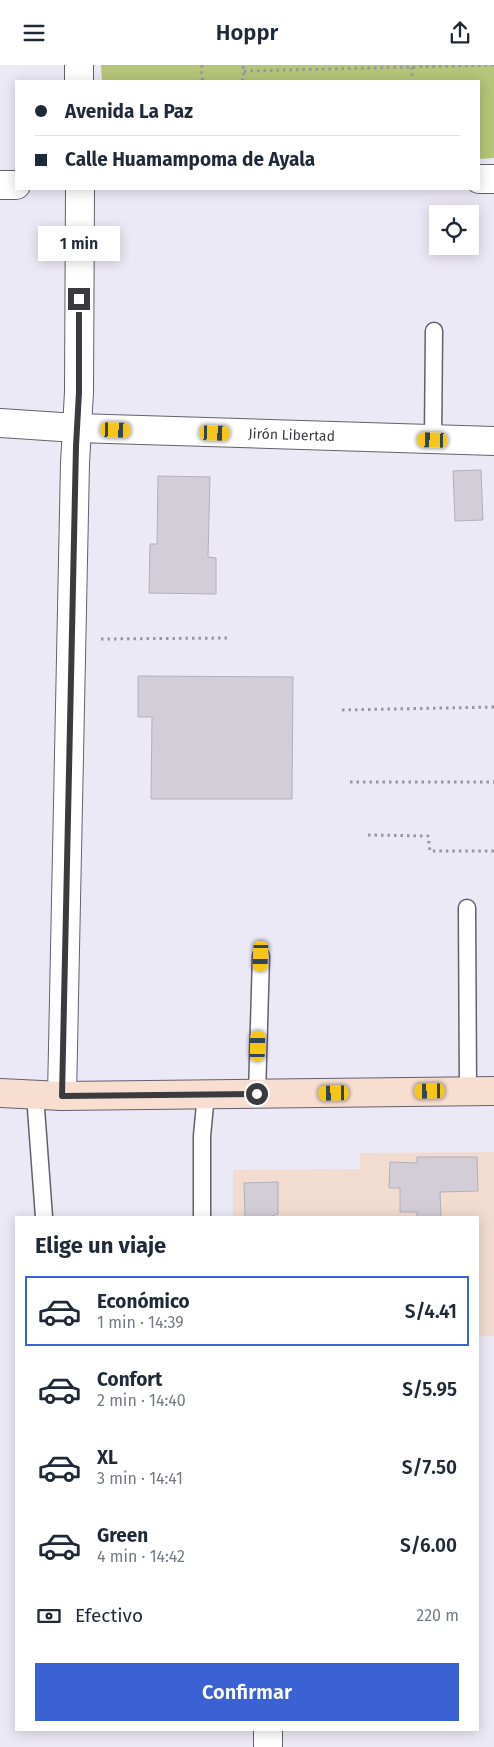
<!DOCTYPE html>
<html lang="es">
<head>
<meta charset="utf-8">
<style>
	:root { --surface:#fff; --page:#f2f2f3; --text:#1f2937; --muted:#747a83; --line:#e0e1e3; --accent:#3a62d3 }
	body { margin:0; font-family:"Fira Sans",sans-serif; background:var(--page); color:var(--text); height:100vh; display:flex; flex-direction:column; font-size:19px; white-space:nowrap }
	* { box-sizing:border-box; margin:0 }
	p { font-size:16px; color:var(--muted) }
	.icon { flex:none; width:28px; height:28px; fill:none; stroke:currentColor; stroke-width:2; stroke-linecap:round; stroke-linejoin:round }
	.map { position:relative; flex:1; overflow:hidden }
	.drawer { position:absolute; left:15px; top:1151px; width:464px; height:515px; display:flex; flex-direction:column; background:var(--surface); border-radius:0px; box-shadow:0 2px 12px #0003 }
	.drawer>* { flex:none }
	.guide { position:absolute; left:15px; top:15px; width:465px; height:110px; border-radius:0px; box-shadow:0 2px 12px #0003; display:grid; align-content:center; height:110px; padding:0 20px; background:var(--surface) }
	.tools { position:absolute; left:429px; top:140px; display:grid; gap:10px }
	.tools a { display:grid; place-items:center; width:50px; height:50px; border-radius:0px; background:var(--surface); box-shadow:0 2px 12px #0003; font-size:25px }
	.end { position:absolute; width:22px; height:22px; margin:-11px; border:6px solid #3b3a3f; background:#fff; box-shadow:0 0 0 2px #fff }
	.from { border-radius:50% }
	.bubble { position:absolute; height:35px; border-radius:0px; background:var(--surface); box-shadow:0 2px 12px #0003; font-size:16px; font-weight:600; line-height:35px; text-align:center }
	.car { position:absolute; width:15px; height:30px; margin:-15px -8px; border-radius:6px; box-shadow:0 0 4px 1px #0007; background:linear-gradient(#f5c518 24%,#345 0 40%,#f5c518 0 76%,#345 0 86%,#f5c518 0) }
	.guide b { display:flex; align-items:center; gap:18px; height:48px; font-size:19px }
	.guide b+b { border-top:1px solid var(--line) }
	.guide i { width:12px; height:12px; background:var(--text) }
	ul { padding:0; list-style:none }
	li { display:flex; align-items:center; gap:15px; height:70px; margin:0 10px 8px; padding:0 10px; border:2px solid transparent; border-radius:0px }
	li div { flex:1 }
	li b { display:block; font-size:19px }
	li em { font-style:normal; font-weight:600 }
	li.active { border-color:var(--accent) }
	li>.icon { width:45px; height:45px; stroke-width:1.5 }
	h2 { padding:0 20px; font-size:22px; line-height:60px }
	.pay { display:flex; align-items:center; gap:12px; height:55px; padding:0 20px; font-size:19px }
	.pay p { margin-inline-start:auto }
	.button { display:flex; gap:10px; margin-top:auto; padding:10px 20px }
	.button a { flex:1; height:58px; border-radius:0px; background:var(--accent); color:#fff; font-size:20px; font-weight:600; line-height:58px; text-align:center }
	header { display:flex; justify-content:space-between; align-items:center; height:65px; padding:0 20px; background:var(--surface); font-size:22px; font-weight:600 }
	.map>svg:first-child { display:block }
	.education { fill:#f2dcd0 }
	.green { fill:#b6c579 }
	.building { fill:#d3cdd8; stroke:#b4afba }
	.lines { fill:none; stroke-linecap:round; stroke-linejoin:round }
	.service-casing { stroke:#63616c; stroke-width:19 }
	.minor-casing { stroke:#63616c; stroke-width:30 }
	.tertiary-casing { stroke:#63616c; stroke-width:30 }
	.secondary-casing { stroke:#63616c; stroke-width:30 }
	.path { stroke:#98969f; stroke-width:3; stroke-dasharray:2.5 4; stroke-linecap:butt }
	.service { stroke:#fff; stroke-width:16 }
	.minor { stroke:#fff; stroke-width:28 }
	.tertiary { stroke:#fff; stroke-width:28 }
	.secondary { stroke:#f7ded1; stroke-width:28 }
	.route { stroke:#3b3a3f; stroke-width:6 }
	.labels { text-anchor:middle; stroke-width:4; stroke-linejoin:round; paint-order:stroke }
	.street-label { font-size:14px; fill:#3b3a3f; stroke:#ece9f6 }
</style>
</head>
<body>
<header><svg class="icon" aria-label="menu" viewBox="0 0 24 24"><path d="M4 6h16M4 12h16M4 18h16"/></svg>Hoppr<svg class="icon" aria-label="share" viewBox="0 0 24 24"><path d="M12 15V3M7 8l5-5 5 5M5 13v7h14v-7"/></svg></header>
<div class="map">
<svg width="494" height="1682" viewBox="0 0 494 1682">
	<rect width="100%" height="100%" fill="#ece9f6"/>
	<polygon class="education" points="494,1087 494,1271 478,1271 478,1152 233,1152 233,1105 360,1104 360,1088"/>
	<polygon class="green" points="101,0 494,0 494,93 479,94 479,16 102,16"/>
	<g class="building">
		<polygon points="481,405 483,455 455,456 453,406"/>
		<polygon points="158,411 210,412 208,492 216,493 216,529 149,528 150,479 157,479"/>
		<polygon points="138,611 293,612 292,734 151,734 152,652 138,652"/>
		<polygon points="417,1092 477,1092 478,1126 440,1127 441,1152 417,1152 417,1147 400,1147 400,1123 389,1123 390,1097 417,1098"/>
		<polygon points="278,1117 278,1149 268,1152 245,1152 244,1118"/>
	</g>
	<g class="lines">
		<g class="service-casing">
			<g id="service">
				<polyline points="433,375 434,266"/>
				<polyline points="467,843 468,1026"/>
				<polyline points="257,1029 261,891"/>
				<polyline points="35,1030 44,1152"/>
				<polyline points="202,1152 202,1071 206,1029"/>
			</g>
		</g>
		<g class="minor-casing">
			<g id="minor">
				<polyline points="79,0 79,16"/>
				<polyline points="479,114 494,114"/>
				<polyline points="0,120 16,120"/>
				<polyline points="62,1031 75,398 79,327 80,124"/>
				<polyline points="268,1665 268,1682"/>
			</g>
		</g>
		<g class="tertiary-casing">
			<g id="tertiary">
				<path id="s1" d="M0,358L76,363L494,376"/>
			</g>
		</g>
		<g class="secondary-casing">
			<polyline id="secondary" points="0,1028 62,1031 494,1026"/>
		</g>
		<g class="path">
			<polyline points="202,0 201,10 203,16"/>
			<polyline points="412,2 412,16"/>
			<polyline points="244,6 494,0"/>
			<polyline points="242,16 244,12 243,0"/>
			<polyline points="101,574 228,573"/>
			<polyline points="342,645 494,642"/>
			<polyline points="350,717 494,717"/>
			<polyline points="368,770 428,771 430,786 494,786"/>
		</g>
		<use href="#service" class="service"/>
		<use href="#minor" class="minor"/>
		<use href="#tertiary" class="tertiary"/>
		<use href="#secondary" class="secondary"/>
	</g>
	<g class="lines">
		<polyline class="route" points="79,234 79,327 76,381 62,1031 257,1029"/>
	</g>
	<g class="labels">
		<g class="street-label">
			<text dy="5" stroke="none"><textPath href="#s1" startOffset="292">Jirón Libertad</textPath></text>
		</g>
	</g>
</svg>
<div class="tools">
<a><svg class="icon" aria-label="locate" viewBox="0 0 24 24"><circle cx="12" cy="12" r="6"/><path d="M12 2v4M12 18v4M2 12h4M18 12h4"/></svg></a>
</div>
<i class="end from" style="left:257px;top:1029px"></i>
<i class="end" style="left:79px;top:234px"></i>
<div class="bubble" style="left:38px;top:161px;width:82px">1 min</div>
<i class="car" style="left:116px;top:365px;rotate:92deg"></i>
<i class="car" style="left:215px;top:368px;rotate:92deg"></i>
<i class="car" style="left:433px;top:375px;rotate:272deg"></i>
<i class="car" style="left:261px;top:891px;rotate:182deg"></i>
<i class="car" style="left:258px;top:981px;rotate:1deg"></i>
<i class="car" style="left:430px;top:1026px;rotate:269deg"></i>
<i class="car" style="left:334px;top:1028px;rotate:269deg"></i>
<div class="guide">
<b><i class="from"></i>Avenida La Paz</b>
<b><i></i>Calle Huamampoma de Ayala</b>
</div>
<section class="drawer">
<h2>Elige un viaje</h2>
<ul>
<li class="active"><svg class="icon" aria-label="car" viewBox="0 0 24 24"><path d="M5 17H2v-5l4-1 3-4h7l3 4 3 1v5h-3M9 17h6M6 11h13"/><circle cx="7" cy="17" r="2"/><circle cx="17" cy="17" r="2"/></svg><div><b>Económico</b><p>1 min · 14:39</p></div><em>S/4.41</em></li>
<li><svg class="icon" aria-label="car" viewBox="0 0 24 24"><path d="M5 17H2v-5l4-1 3-4h7l3 4 3 1v5h-3M9 17h6M6 11h13"/><circle cx="7" cy="17" r="2"/><circle cx="17" cy="17" r="2"/></svg><div><b>Confort</b><p>2 min · 14:40</p></div><em>S/5.95</em></li>
<li><svg class="icon" aria-label="car" viewBox="0 0 24 24"><path d="M5 17H2v-5l4-1 3-4h7l3 4 3 1v5h-3M9 17h6M6 11h13"/><circle cx="7" cy="17" r="2"/><circle cx="17" cy="17" r="2"/></svg><div><b>XL</b><p>3 min · 14:41</p></div><em>S/7.50</em></li>
<li><svg class="icon" aria-label="car" viewBox="0 0 24 24"><path d="M5 17H2v-5l4-1 3-4h7l3 4 3 1v5h-3M9 17h6M6 11h13"/><circle cx="7" cy="17" r="2"/><circle cx="17" cy="17" r="2"/></svg><div><b>Green</b><p>4 min · 14:42</p></div><em>S/6.00</em></li>
</ul>
<div class="pay"><svg class="icon" aria-label="cash" viewBox="0 0 24 24"><path d="M3 7h18v10H3z"/><circle cx="12" cy="12" r="2"/></svg>Efectivo<p>220 m</p></div>
<div class="button"><a>Confirmar</a></div>
</section>
</div>
</body>
</html>
